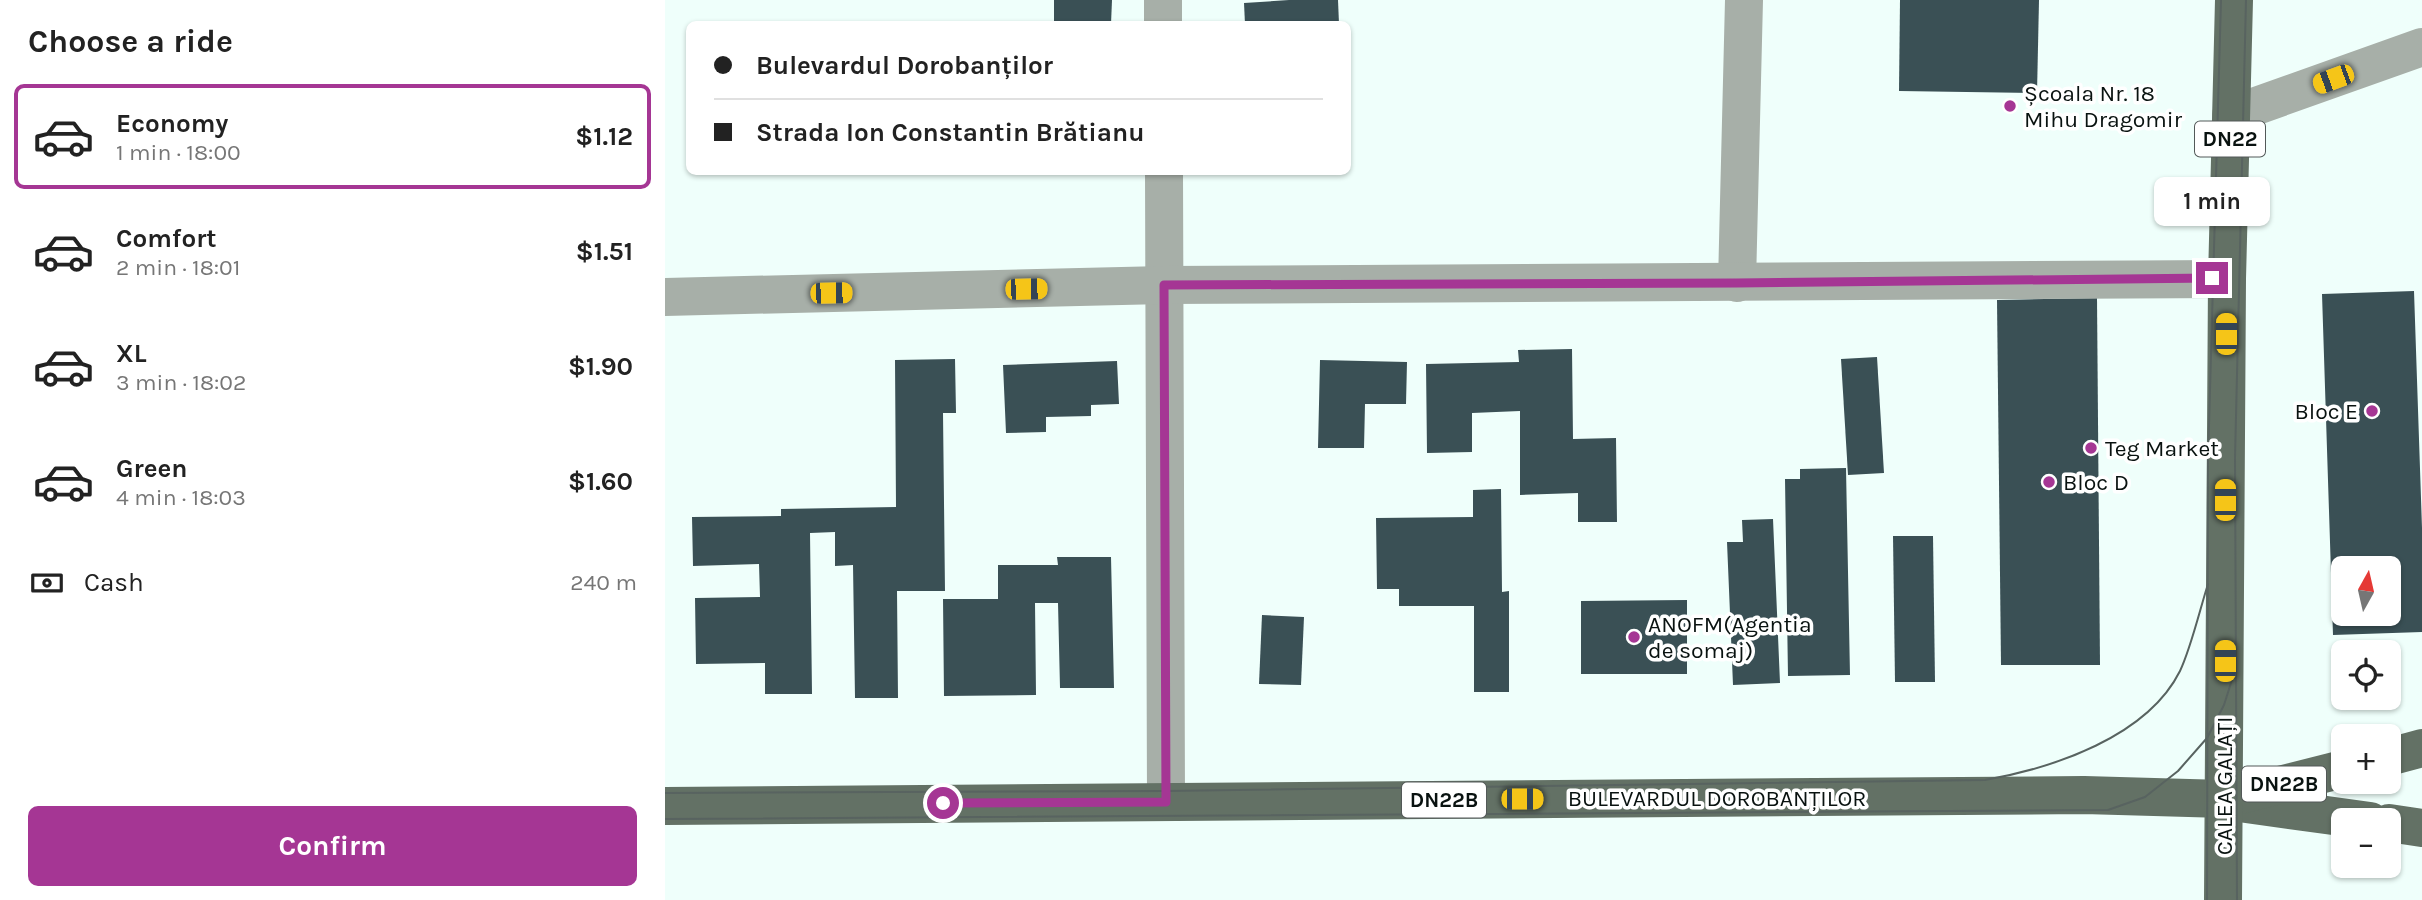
<!DOCTYPE html>
<html lang="en">
<head>
<meta charset="utf-8">
<style>
	:root { --surface:#fff; --page:#f6f6f6; --text:#222; --muted:#767676; --line:#e0e0e0; --accent:#a53694 }
	body { margin:0; font-family:Karla,sans-serif; background:var(--page); color:var(--text); height:100vh; display:flex; flex-direction:column; font-size:26px; white-space:nowrap }
	* { box-sizing:border-box; margin:0 }
	p { font-size:23px; color:var(--muted) }
	.icon { flex:none; width:38px; height:38px; fill:none; stroke:currentColor; stroke-width:2; stroke-linecap:round; stroke-linejoin:round }
	.map { position:relative; flex:1; overflow:hidden }
	.panel { display:flex; flex-direction:column; background:var(--surface); width:665px }
	.panel>* { flex:none }
	.guide { position:absolute; left:21px; top:21px; width:665px; height:154px; border-radius:10px; box-shadow:0 2px 5px #0004; display:grid; align-content:center; height:154px; padding:0 28px; background:var(--surface) }
	.needle { width:46px; rotate:8deg }
	.tools { position:absolute; left:1666px; top:556px; display:grid; gap:14px }
	.tools a { display:grid; place-items:center; width:70px; height:70px; border-radius:10px; background:var(--surface); box-shadow:0 2px 5px #0004; font-size:35px }
	.end { position:absolute; width:32px; height:32px; margin:-16px; border:9px solid #a53694; background:#fff; box-shadow:0 0 0 4px #fff }
	.from { border-radius:50% }
	.bubble { position:absolute; height:49px; border-radius:10px; background:var(--surface); box-shadow:0 2px 5px #0004; font-size:23px; font-weight:700; line-height:49px; text-align:center }
	.car { position:absolute; width:21px; height:42px; margin:-21px -10px; border-radius:9px; box-shadow:0 0 5px 2px #0007; background:linear-gradient(#f5c518 24%,#345 0 40%,#f5c518 0 76%,#345 0 86%,#f5c518 0) }
	.guide b { display:flex; align-items:center; gap:24px; height:66px; font-size:26px }
	.guide b+b { border-top:2px solid var(--line) }
	.guide i { width:18px; height:18px; background:var(--text) }
	ul { padding:0; list-style:none }
	li { display:flex; align-items:center; gap:21px; height:105px; margin:0 14px 10px; padding:0 14px; border:4px solid transparent; border-radius:10px }
	li div { flex:1 }
	li b { display:block; font-size:26px }
	li em { font-style:normal; font-weight:700 }
	li.on { border-color:var(--accent) }
	li>.icon { width:63px; height:63px; stroke-width:1.5 }
	h2 { padding:0 28px; font-size:32px; line-height:84px }
	.pay { display:flex; align-items:center; gap:18px; height:77px; padding:0 28px; font-size:26px }
	.pay p { margin-inline-start:auto }
	.action { display:flex; gap:14px; margin-top:auto; padding:14px 28px }
	.action a { flex:1; height:80px; border-radius:10px; background:var(--accent); color:#fff; font-size:28px; font-weight:700; line-height:80px; text-align:center }
	main { display:flex; flex:1; min-height:0 }
	.map>svg:first-child { display:block }
	.building { fill:#3a5055; fill-rule:evenodd }
	.lines { fill:none; stroke-linecap:round; stroke-linejoin:round }
	.minor { stroke:#a7afa8; stroke-width:38 }
	.major { stroke:#637165; stroke-width:38 }
	.tram { stroke:#586360; stroke-width:2 }
	.route { stroke:#a53694; stroke-width:9 }
	.poi-dot { fill:#a53694; stroke:#fff; stroke-width:2.5 }
	.labels { text-anchor:middle; stroke-width:7; stroke-linejoin:round; paint-order:stroke }
	.shield { fill:#fff; stroke:#535958; stroke-width:2 }
	.shield-label { font-size:21px; font-weight:bold; fill:#091210 }
	.poi-label { font-size:23px; fill:#091210; stroke:#fff; text-anchor:start }
	.street-label { font-size:23px; fill:#091210; stroke:#fff }
</style>
</head>
<body>
<main>
<section class="panel">
<h2>Choose a ride</h2>
<ul>
<li class="on"><svg class="icon" aria-label="car" viewBox="0 0 24 24"><path d="M5 17H2v-5l4-1 3-4h7l3 4 3 1v5h-3M9 17h6M6 11h13"/><circle cx="7" cy="17" r="2"/><circle cx="17" cy="17" r="2"/></svg><div><b>Economy</b><p>1 min · 18:00</p></div><em>$1.12</em></li>
<li><svg class="icon" aria-label="car" viewBox="0 0 24 24"><path d="M5 17H2v-5l4-1 3-4h7l3 4 3 1v5h-3M9 17h6M6 11h13"/><circle cx="7" cy="17" r="2"/><circle cx="17" cy="17" r="2"/></svg><div><b>Comfort</b><p>2 min · 18:01</p></div><em>$1.51</em></li>
<li><svg class="icon" aria-label="car" viewBox="0 0 24 24"><path d="M5 17H2v-5l4-1 3-4h7l3 4 3 1v5h-3M9 17h6M6 11h13"/><circle cx="7" cy="17" r="2"/><circle cx="17" cy="17" r="2"/></svg><div><b>XL</b><p>3 min · 18:02</p></div><em>$1.90</em></li>
<li><svg class="icon" aria-label="car" viewBox="0 0 24 24"><path d="M5 17H2v-5l4-1 3-4h7l3 4 3 1v5h-3M9 17h6M6 11h13"/><circle cx="7" cy="17" r="2"/><circle cx="17" cy="17" r="2"/></svg><div><b>Green</b><p>4 min · 18:03</p></div><em>$1.60</em></li>
</ul>
<div class="pay"><svg class="icon" aria-label="cash" viewBox="0 0 24 24"><path d="M3 7h18v10H3z"/><circle cx="12" cy="12" r="2"/></svg>Cash<p>240 m</p></div>
<div class="action"><a>Confirm</a></div>
</section>
<div class="map">
<svg width="1757" height="900" viewBox="0 0 1757 900">
	<rect width="100%" height="100%" fill="#effffb"/>
	<g class="building">
		<polygon points="389,0 447,0 446,24 389,24"/>
		<polygon points="624,0 673,0 674,24 580,24 579,3"/>
		<polygon points="1235,0 1374,0 1372,93 1234,91"/>
		<path d="M1749,291L1757,528V632L1668,635L1657,294ZM1678,569H1724V614H1678Z"/>
		<polygon points="1432,298 1435,665 1336,665 1332,300"/>
		<polygon points="907,349 908,439 951,438 952,522 913,522 913,493 855,495 855,411 807,413 807,452 762,453 761,364 854,362 853,350"/>
		<polygon points="1212,357 1219,473 1183,475 1176,359"/>
		<polygon points="290,359 291,413 278,413 280,591 232,591 233,698 190,698 188,565 170,566 170,532 145,533 147,694 100,694 100,663 31,664 30,598 95,597 94,564 28,566 27,517 116,516 116,509 231,507 230,360"/>
		<polygon points="655,360 742,362 741,404 700,404 699,448 653,448"/>
		<polygon points="452,361 454,404 426,405 426,416 381,417 381,432 341,433 338,365"/>
		<polygon points="1181,468 1185,675 1123,676 1120,479 1135,479 1135,469"/>
		<polygon points="836,489 837,592 844,591 844,692 809,692 809,606 734,606 734,589 712,589 711,518 808,517 808,490"/>
		<polygon points="1108,519 1115,683 1068,685 1062,542 1078,542 1077,520"/>
		<polygon points="1228,536 1268,536 1270,682 1230,682"/>
		<polygon points="392,557 446,557 449,688 395,688 393,603 370,603 371,695 279,696 278,599 333,599 333,565 393,565"/>
		<polygon points="1022,600 1022,674 916,674 916,601"/>
		<polygon points="597,615 639,617 636,685 594,684"/>
	</g>
	<g class="lines">
		<g class="minor">
			<polyline points="498,0 498,24"/>
			<polyline points="1566,115 1757,47"/>
			<polyline points="499,172 501,802"/>
			<polyline points="1072,283 1079,0"/>
			<polyline points="0,297 499,285 1562,279"/>
		</g>
		<g class="major">
			<polyline points="1724,757 1757,748"/>
			<polyline points="1574,803 1705,821"/>
			<polyline points="0,806 1419,795 1559,799 1678,769"/>
			<polyline points="1724,823 1757,828"/>
			<polyline points="1558,900 1562,279 1569,0"/>
		</g>
		<g class="tram">
			<path d="M0,793L501,791L1320,780C1388,768 1482,737 1515,671C1526,648 1535,609 1543,584"/>
			<polyline points="0,819 1443,810 1480,797 1513,771 1542,738 1559,705 1571,667"/>
			<polyline points="1542,900 1543,461 1556,0"/>
			<polyline points="1572,900 1570,458 1581,0"/>
		</g>
	</g>
	<g class="lines">
		<polyline class="route" points="278,803 501,802 499,285 1072,283 1547,278"/>
	</g>
	<g class="poi-dot">
		<circle cx="1345" cy="106" r="7"/>
		<circle cx="1707" cy="411" r="7"/>
		<circle cx="1426" cy="448" r="7"/>
		<circle cx="1384" cy="482" r="7"/>
		<circle cx="969" cy="637" r="7"/>
	</g>
	<g class="labels">
		<g class="shield">
			<rect x="1530" y="121.5" width="70" height="35" rx="5"/>
			<rect x="1577" y="766.5" width="84" height="35" rx="5"/>
			<rect x="737" y="782.5" width="84" height="35" rx="5"/>
		</g>
		<g class="shield-label">
			<text x="1565" y="146">DN22</text>
			<text x="1619" y="791">DN22B</text>
			<text x="779" y="807">DN22B</text>
		</g>
		<g class="poi-label">
			<text x="1359" y="101">Școala Nr. 18<tspan x="1359" dy="26">Mihu Dragomir</tspan></text>
			<text x="1693" y="419" text-anchor="end">Bloc E</text>
			<text x="1440" y="456">Teg Market</text>
			<text x="1398" y="490">Bloc D</text>
			<text x="983" y="632">ANOFM(Agentia<tspan x="983" dy="26">de somaj)</tspan></text>
		</g>
		<g class="street-label">
			<text transform="translate(1559 786) rotate(-90)" y="8">CALEA GALAȚI</text>
			<text x="1052" y="806">BULEVARDUL DOROBANȚILOR</text>
		</g>
	</g>
</svg>
<div class="tools">
<a><svg class="needle" viewBox="-14 -14 28 28"><path d="M0-13l5 13h-10z" fill="#e53935"/><path d="M0 13l5-13h-10z" fill="#767676"/></svg></a>
<a><svg class="icon" aria-label="locate" viewBox="0 0 24 24"><circle cx="12" cy="12" r="6"/><path d="M12 2v4M12 18v4M2 12h4M18 12h4"/></svg></a>
<a>+</a>
<a>−</a>
</div>
<i class="end from" style="left:278px;top:803px"></i>
<i class="end" style="left:1547px;top:278px"></i>
<div class="bubble" style="left:1489px;top:177px;width:116px">1 min</div>
<i class="car" style="left:1668px;top:79px;rotate:250deg"></i>
<i class="car" style="left:361px;top:289px;rotate:89deg"></i>
<i class="car" style="left:166px;top:293px;rotate:89deg"></i>
<i class="car" style="left:1561px;top:334px;rotate:0deg"></i>
<i class="car" style="left:1560px;top:500px;rotate:0deg"></i>
<i class="car" style="left:1560px;top:661px;rotate:0deg"></i>
<i class="car" style="left:857px;top:799px;rotate:90deg"></i>
<div class="guide">
<b><i class="from"></i>Bulevardul Dorobanților</b>
<b><i></i>Strada Ion Constantin Brătianu</b>
</div>
</div>
</main>
</body>
</html>
